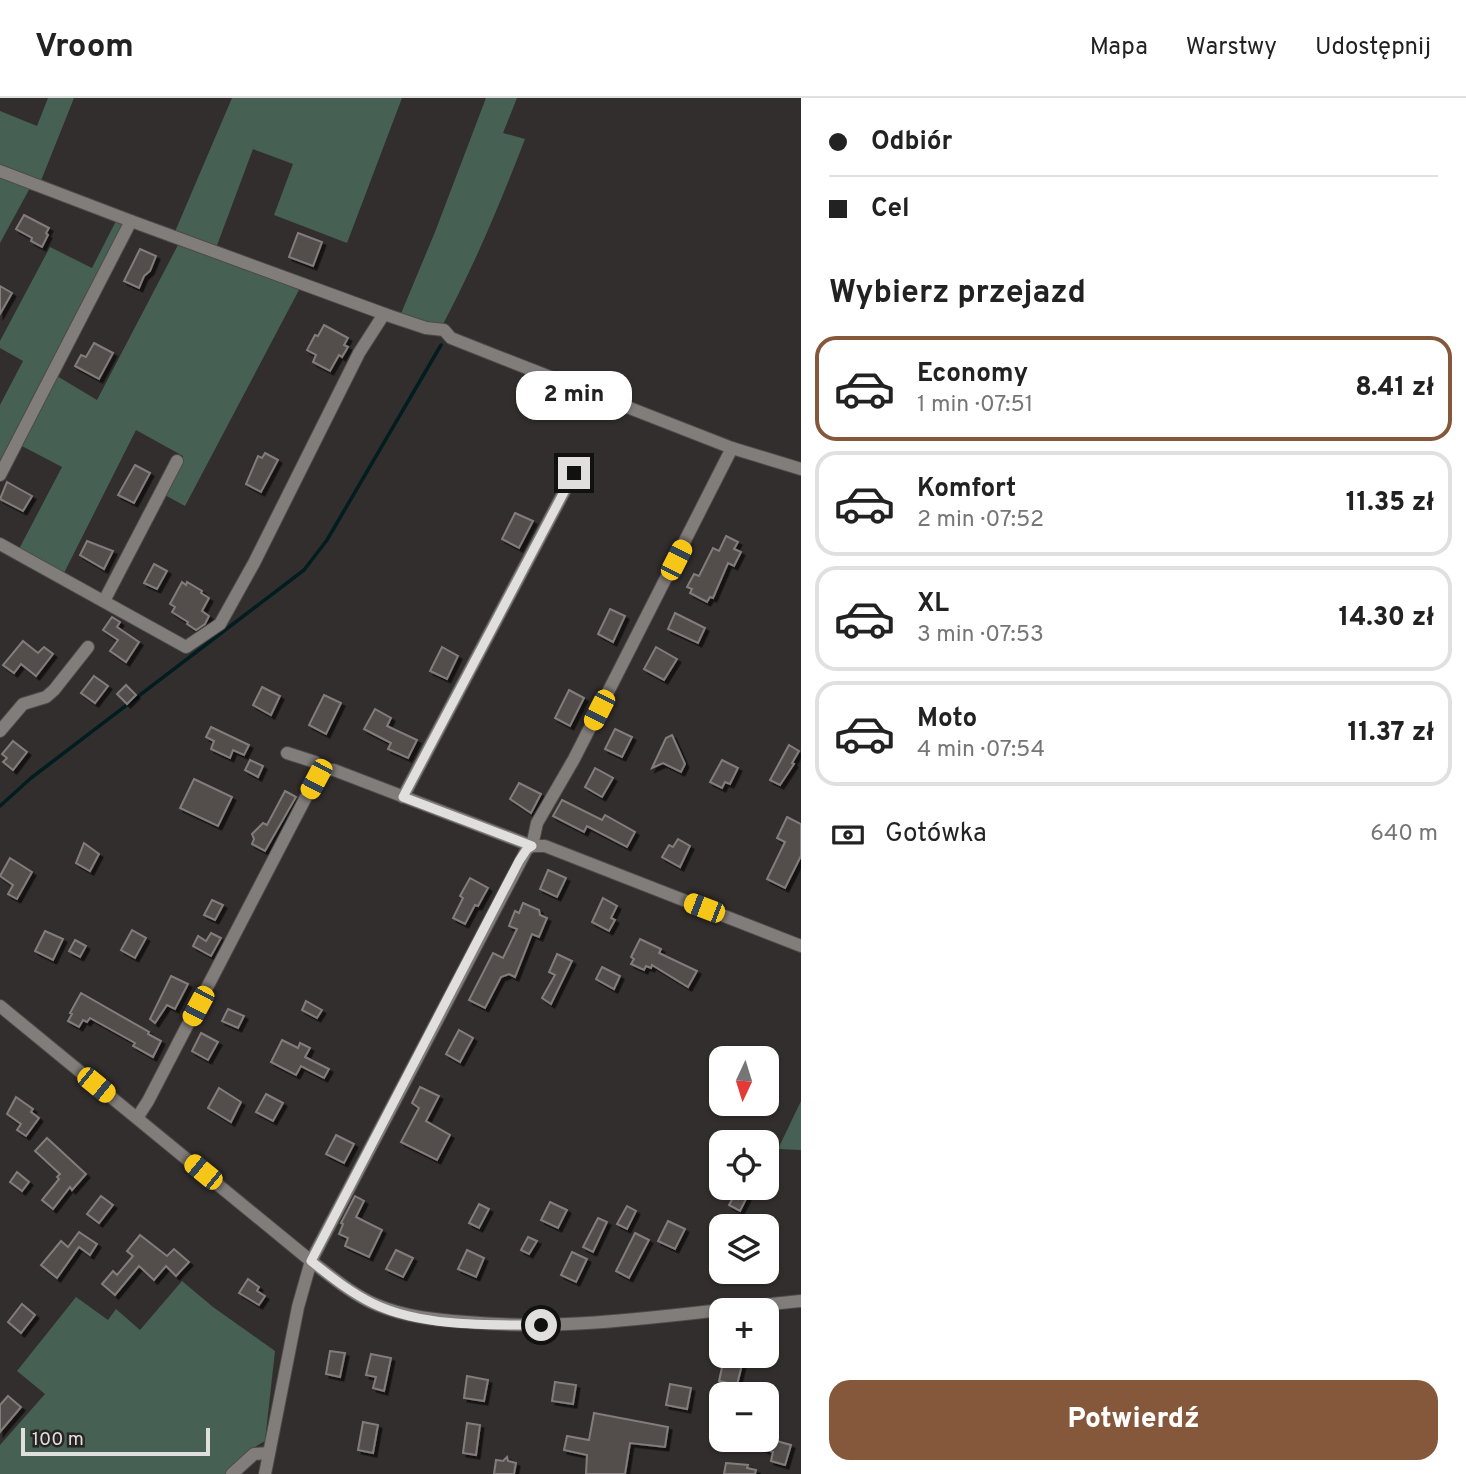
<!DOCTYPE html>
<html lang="pl">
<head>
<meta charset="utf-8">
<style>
	:root { --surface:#fff; --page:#f2f2f2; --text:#222; --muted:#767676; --line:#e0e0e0; --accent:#85583b }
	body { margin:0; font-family:Overpass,sans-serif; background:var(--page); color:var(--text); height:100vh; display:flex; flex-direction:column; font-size:26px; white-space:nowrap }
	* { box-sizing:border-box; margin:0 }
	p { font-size:23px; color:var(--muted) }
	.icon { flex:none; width:38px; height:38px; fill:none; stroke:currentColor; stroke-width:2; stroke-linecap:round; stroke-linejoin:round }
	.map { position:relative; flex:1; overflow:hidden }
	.drawer { display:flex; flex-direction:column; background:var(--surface); width:665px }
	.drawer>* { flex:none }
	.banner { display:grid; align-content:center; height:154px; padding:0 28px; background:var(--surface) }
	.needle { width:46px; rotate:184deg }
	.tools { position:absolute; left:709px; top:948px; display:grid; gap:14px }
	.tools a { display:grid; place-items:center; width:70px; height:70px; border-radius:14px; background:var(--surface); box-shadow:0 2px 5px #0004; font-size:35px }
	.scale { position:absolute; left:21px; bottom:18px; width:189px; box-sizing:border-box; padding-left:7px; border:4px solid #e1dfde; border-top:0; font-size:19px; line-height:24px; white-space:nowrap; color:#e1dfde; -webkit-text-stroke:5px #282423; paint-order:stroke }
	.end { position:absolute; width:32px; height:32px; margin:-16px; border:9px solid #e1dfde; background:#111; box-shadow:0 0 0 4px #111 }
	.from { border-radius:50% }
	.bubble { position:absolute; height:49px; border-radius:21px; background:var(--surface); box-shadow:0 2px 5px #0004; font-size:23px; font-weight:800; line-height:49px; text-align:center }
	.car { position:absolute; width:21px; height:42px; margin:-21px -10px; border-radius:9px; box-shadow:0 0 5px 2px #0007; background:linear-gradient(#f5c518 24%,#345 0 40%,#f5c518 0 76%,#345 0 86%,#f5c518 0) }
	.banner b { display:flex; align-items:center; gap:24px; height:66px; font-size:26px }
	.banner b+b { border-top:2px solid var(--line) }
	.banner i { width:18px; height:18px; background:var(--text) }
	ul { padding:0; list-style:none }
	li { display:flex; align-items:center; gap:21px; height:105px; margin:0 14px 10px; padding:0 14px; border:4px solid var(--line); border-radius:21px }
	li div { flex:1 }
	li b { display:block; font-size:26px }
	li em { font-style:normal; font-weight:800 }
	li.selected { border-color:var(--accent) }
	li>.icon { width:63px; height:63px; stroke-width:1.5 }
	h2 { padding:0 28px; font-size:32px; line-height:84px }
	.pay { display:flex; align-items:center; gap:18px; height:77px; padding:0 28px; font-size:26px }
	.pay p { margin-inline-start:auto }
	.action { display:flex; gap:14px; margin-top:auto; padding:14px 28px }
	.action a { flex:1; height:80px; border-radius:21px; background:var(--accent); color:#fff; font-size:28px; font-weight:800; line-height:80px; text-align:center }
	header { display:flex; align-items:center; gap:42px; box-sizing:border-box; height:98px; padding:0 35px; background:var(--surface); border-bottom:2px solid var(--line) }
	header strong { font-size:33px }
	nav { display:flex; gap:38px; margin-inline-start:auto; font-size:24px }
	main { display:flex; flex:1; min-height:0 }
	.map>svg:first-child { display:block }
	.green { fill:#466054 }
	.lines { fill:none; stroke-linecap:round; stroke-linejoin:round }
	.stream { stroke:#011d1f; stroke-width:3.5 }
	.building { fill:#524e4c; stroke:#827d7c; stroke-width:2; filter:url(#shadow) }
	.minor-casing { stroke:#4e4a49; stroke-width:14 }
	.minor { stroke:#817d7b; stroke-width:12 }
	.route { stroke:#e1dfde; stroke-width:9 }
</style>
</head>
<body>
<header>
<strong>Vroom</strong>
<nav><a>Mapa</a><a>Warstwy</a><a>Udostępnij</a></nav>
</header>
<main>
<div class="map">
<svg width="801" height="1376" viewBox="0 0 801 1376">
	<defs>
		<filter id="shadow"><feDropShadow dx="3.5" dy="3.5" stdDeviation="0" flood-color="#0009"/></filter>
	</defs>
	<rect width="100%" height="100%" fill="#322e2d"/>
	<g class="green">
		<polygon points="48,0 74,0 40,85 0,68 0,13 37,28"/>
		<polygon points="232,0 402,0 347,145 274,117 293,66 253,51 216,150 174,136"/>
		<path d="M486,0H517L503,35L525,41C500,106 474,168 441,230L400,218L435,134Z"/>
		<polygon points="0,76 31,88 0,145"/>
		<polygon points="117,121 126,125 0,365 0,307 23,263 0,250 0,243 50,149 92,170"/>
		<polygon points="179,145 300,190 185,408 163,396 183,358 136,332 64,475 19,451 62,369 20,347 57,278 97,302"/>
		<polygon points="801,1003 801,1052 778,1051"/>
		<polygon points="182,1183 213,1209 275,1253 265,1343 250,1352 225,1376 0,1376 0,1347 45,1296 17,1273 76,1199 108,1222 116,1211 140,1232"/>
	</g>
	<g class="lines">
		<polyline class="stream" points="0,708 31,680 304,472 327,442 441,247"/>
	</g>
	<g class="building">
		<polygon points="24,117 49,130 46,135 48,137 42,149 31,143 32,140 16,131"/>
		<polygon points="298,135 322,144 313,168 289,159"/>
		<polygon points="140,151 156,158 150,173 144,178 139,190 124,183"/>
		<polygon points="0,188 12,195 0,216"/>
		<polygon points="324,227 348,240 344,247 348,249 342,259 339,257 330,273 313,264 316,257 307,252 315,237 318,238"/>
		<polygon points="94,245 113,255 99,281 75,268 81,257 86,259"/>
		<polygon points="265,355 278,362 261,394 246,386 258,358 262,360"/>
		<polygon points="135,367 150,375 134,405 118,397"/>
		<polygon points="7,384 32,398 23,413 0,401"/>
		<polygon points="515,415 533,423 519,450 502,441"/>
		<polygon points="726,438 738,444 734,451 741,454 734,468 728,465 713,500 710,499 707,504 690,495 692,491 687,489 694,476 699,478 713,450 719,453"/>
		<polygon points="87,443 113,453 104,471 80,457"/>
		<polygon points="154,466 167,473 157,491 144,485"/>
		<polygon points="182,484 186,487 187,484 202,493 201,495 209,500 202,513 209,518 205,526 196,532 187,526 188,524 172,514 175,509 170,506"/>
		<polygon points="610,511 625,518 613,544 598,536"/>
		<polygon points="675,515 705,530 698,545 668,531"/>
		<polygon points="112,519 120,524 117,529 139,544 126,564 110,553 118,542 103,532"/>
		<polygon points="23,543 38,555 44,549 53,556 36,578 21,566 14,575 3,567"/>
		<polygon points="442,549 458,558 447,581 430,573"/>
		<polygon points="656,549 677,561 664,582 644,571"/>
		<polygon points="94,578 108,588 95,605 81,595"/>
		<polygon points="126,587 136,597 127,606 117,596"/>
		<polygon points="262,589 280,598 271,617 253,607"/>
		<polygon points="569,592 584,600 570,628 555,620"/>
		<polygon points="324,597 341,605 326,636 309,627"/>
		<polygon points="375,611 391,620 387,628 417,642 408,660 388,651 391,645 364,631"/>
		<polygon points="211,629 249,647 244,657 233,652 230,660 211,651 214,643 206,639"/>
		<polygon points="615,631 632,639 622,659 605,651"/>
		<polygon points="672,637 685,666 681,674 663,665 652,670 666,640"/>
		<polygon points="13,643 27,654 13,672 3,664 7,660 2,656"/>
		<polygon points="789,647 799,653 792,665 794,666 780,687 770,682"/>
		<polygon points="250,662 263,668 258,679 245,672"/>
		<polygon points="722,662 738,670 730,686 725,684 722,690 710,684"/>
		<polygon points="595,670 613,680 602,699 585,689"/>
		<polygon points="194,681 232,699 218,728 180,710"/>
		<polygon points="519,685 541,696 531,715 510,701"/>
		<polygon points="285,693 296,699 265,753 252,746 254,741 252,736 263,725 267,727"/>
		<polygon points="562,702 602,722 605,717 635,734 627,749 587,728 584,734 553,718"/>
		<polygon points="787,719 801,726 801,758 785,790 767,781 785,744 777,740"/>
		<polygon points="678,741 690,748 680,769 662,759 669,747 673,749"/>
		<polygon points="84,745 99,756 90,773 76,765"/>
		<polygon points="10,760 32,774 17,801 8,796 13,787 0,778"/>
		<polygon points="548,772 566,780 557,799 540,791"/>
		<polygon points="470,780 488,790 478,808 475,807 465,826 453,820 463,800 460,798"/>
		<polygon points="603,800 617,808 611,820 615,822 609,833 592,824"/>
		<polygon points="212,802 223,807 215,822 204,817"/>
		<polygon points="523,805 539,812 540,817 547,820 539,839 532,836 515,879 509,876 501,879 485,910 469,902 493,855 503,860 517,831 509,828 515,813 519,815"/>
		<polygon points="132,832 146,840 135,860 121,852"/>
		<polygon points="45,833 63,841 53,862 35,853"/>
		<polygon points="211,835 221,840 211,858 193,848 198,838 206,843"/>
		<polygon points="640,841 661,851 659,855 697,873 688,889 652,867 651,870 646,868 644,872 631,866 634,861 631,859"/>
		<polygon points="75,842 86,848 80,859 69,853"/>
		<polygon points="557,856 572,863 551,906 542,900 555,877 549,874"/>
		<polygon points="602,869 620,878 614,891 596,881"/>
		<polygon points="171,878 188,886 175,911 167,907 155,925 150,921"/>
		<polygon points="81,895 149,934 148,936 161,943 153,959 133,948 135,945 90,920 87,924 83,922 79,929 68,923 72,916 70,915"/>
		<polygon points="306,903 322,912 317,920 302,912"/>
		<polygon points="228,911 244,918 238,930 222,923"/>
		<polygon points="459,932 473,940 460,964 446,956"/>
		<polygon points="201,935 218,944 208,962 192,953"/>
		<polygon points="282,942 298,950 300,945 310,950 305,959 329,971 324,980 301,968 296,977 271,964"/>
		<polygon points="420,989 439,998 426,1023 450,1037 437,1062 401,1044 419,1010 412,1005"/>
		<polygon points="219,990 241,1004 231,1024 208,1010"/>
		<polygon points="266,996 283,1005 273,1023 256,1014"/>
		<polygon points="16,999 33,1011 31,1014 39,1020 26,1038 17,1032 21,1026 7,1016"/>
		<polygon points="336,1037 354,1046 344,1065 326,1056"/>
		<polygon points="47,1040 86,1076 72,1092 70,1089 53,1111 42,1102 59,1081 57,1079 60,1076 35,1053"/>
		<polygon points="17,1074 29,1084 22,1093 10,1084"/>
		<polygon points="736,1094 747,1099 740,1113 729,1107"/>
		<polygon points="101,1098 113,1107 99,1125 87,1116"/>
		<polygon points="355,1098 364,1103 356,1119 382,1132 369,1159 345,1148 348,1140 339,1136 343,1126 341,1125"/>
		<polygon points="550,1104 567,1112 558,1130 541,1122"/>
		<polygon points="479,1106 489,1111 479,1130 469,1125"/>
		<polygon points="627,1108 636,1113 627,1131 617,1126"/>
		<polygon points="598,1120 607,1124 593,1154 583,1149"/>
		<polygon points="668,1123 685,1131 675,1151 658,1143"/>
		<polygon points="79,1134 97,1146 90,1157 79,1149 57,1180 41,1167 61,1143 68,1149"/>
		<polygon points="635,1135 649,1142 629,1180 616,1173"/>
		<polygon points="140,1137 167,1158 174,1151 189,1164 176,1178 166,1168 154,1182 139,1168 115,1197 102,1186 113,1173 117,1177 133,1158 127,1153"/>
		<polygon points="528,1139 537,1143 529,1156 521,1152"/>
		<polygon points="396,1152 413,1160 403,1179 386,1171"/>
		<polygon points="467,1152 484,1160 476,1179 458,1171"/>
		<polygon points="572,1154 587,1161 576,1184 561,1177"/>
		<polygon points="248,1181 259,1189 257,1193 265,1198 259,1207 239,1195"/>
		<polygon points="22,1206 35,1217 21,1235 8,1224"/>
		<polygon points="330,1253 345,1255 340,1279 326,1276"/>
		<polygon points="371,1256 391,1260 384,1293 373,1290 376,1279 366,1277"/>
		<polygon points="731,1260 743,1262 737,1287 719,1283 723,1265 729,1266"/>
		<polygon points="467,1278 488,1282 484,1303 464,1300"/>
		<polygon points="555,1284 576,1287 573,1306 552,1303"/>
		<polygon points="670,1286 691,1290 687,1311 666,1307"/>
		<polygon points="8,1298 21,1309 0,1334 0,1307"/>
		<polygon points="594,1315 668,1329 665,1349 630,1345 625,1376 586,1376 587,1357 564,1352 567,1338 589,1342"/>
		<polygon points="363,1324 378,1327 373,1355 358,1352"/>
		<polygon points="467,1325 480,1327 476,1357 463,1355"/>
		<polygon points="745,1342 773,1342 791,1347 785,1367 771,1363 773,1354 744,1344"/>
		<polygon points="507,1359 508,1363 516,1365 514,1376 494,1376 496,1362 503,1363"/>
		<polygon points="726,1365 748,1367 747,1370 756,1372 755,1376 724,1376"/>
	</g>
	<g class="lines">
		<g class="minor-casing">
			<g id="minor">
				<polyline points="0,73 131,123 390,218 426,230 444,232 451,240 499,259 732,350 801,371"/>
				<polyline points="0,377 131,123"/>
				<polyline points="0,446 186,549 220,526 254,465 359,255 384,216"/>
				<polyline points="104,503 177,363"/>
				<polyline points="0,633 23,606 46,599 54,592 88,549"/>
				<polyline points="319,671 334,672 532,748 537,725 574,661 732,350"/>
				<polyline points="403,699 574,375"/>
				<path d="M0,908L311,1163C332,1179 353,1197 377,1207C406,1219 436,1222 466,1224C577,1234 690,1214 801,1203"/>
				<polyline points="137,1020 148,1003 318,676 319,671 315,664 287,655"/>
				<polyline points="232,1376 254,1356 269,1355"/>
				<polyline points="265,1376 298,1209 311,1163 527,751 532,748 545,748 801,848"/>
			</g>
		</g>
		<use href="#minor" class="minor"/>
	</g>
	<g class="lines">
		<path class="route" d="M541,1227C490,1227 422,1229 374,1206C351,1195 331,1179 311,1163L519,763L527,751L532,748L403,699L574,375"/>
	</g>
</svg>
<div class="tools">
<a><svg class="needle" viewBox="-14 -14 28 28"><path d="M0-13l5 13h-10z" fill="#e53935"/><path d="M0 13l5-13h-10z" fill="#767676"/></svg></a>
<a><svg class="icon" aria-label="locate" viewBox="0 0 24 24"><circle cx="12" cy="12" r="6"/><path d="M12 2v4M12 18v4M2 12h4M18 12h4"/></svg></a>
<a><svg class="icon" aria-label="layers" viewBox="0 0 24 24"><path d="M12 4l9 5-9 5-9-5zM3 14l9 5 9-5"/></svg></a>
<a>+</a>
<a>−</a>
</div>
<div class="scale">100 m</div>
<i class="end from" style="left:541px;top:1227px"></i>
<i class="end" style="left:574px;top:375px"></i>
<div class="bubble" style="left:516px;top:273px;width:116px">2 min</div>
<i class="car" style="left:676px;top:462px;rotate:27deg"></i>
<i class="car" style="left:599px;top:612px;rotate:207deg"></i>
<i class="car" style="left:316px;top:681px;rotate:208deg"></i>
<i class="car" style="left:704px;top:810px;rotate:291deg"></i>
<i class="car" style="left:198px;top:908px;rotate:208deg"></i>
<i class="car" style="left:96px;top:987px;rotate:129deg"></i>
<i class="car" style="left:203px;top:1074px;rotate:309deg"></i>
</div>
<section class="drawer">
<div class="banner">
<b><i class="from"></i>Odbiór</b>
<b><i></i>Cel</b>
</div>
<h2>Wybierz przejazd</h2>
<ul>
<li class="selected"><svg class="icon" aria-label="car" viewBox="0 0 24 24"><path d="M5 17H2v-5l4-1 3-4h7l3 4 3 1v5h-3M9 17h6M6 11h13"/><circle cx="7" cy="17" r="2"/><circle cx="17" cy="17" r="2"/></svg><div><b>Economy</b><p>1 min · 07:51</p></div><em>8.41 zł</em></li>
<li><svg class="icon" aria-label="car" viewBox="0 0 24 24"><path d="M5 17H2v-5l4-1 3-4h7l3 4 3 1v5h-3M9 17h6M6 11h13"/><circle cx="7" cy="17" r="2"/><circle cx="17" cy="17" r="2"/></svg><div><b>Komfort</b><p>2 min · 07:52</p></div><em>11.35 zł</em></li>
<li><svg class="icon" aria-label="car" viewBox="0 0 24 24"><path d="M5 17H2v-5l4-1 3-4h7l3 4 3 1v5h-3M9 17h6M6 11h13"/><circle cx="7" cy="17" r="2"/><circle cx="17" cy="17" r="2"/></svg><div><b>XL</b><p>3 min · 07:53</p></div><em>14.30 zł</em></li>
<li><svg class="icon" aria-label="car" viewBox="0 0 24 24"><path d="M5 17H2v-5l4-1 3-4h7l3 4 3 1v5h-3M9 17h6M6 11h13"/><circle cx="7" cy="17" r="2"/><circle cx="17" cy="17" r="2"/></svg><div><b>Moto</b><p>4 min · 07:54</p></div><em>11.37 zł</em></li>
</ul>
<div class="pay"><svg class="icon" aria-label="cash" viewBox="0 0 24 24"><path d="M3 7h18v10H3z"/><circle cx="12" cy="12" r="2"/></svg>Gotówka<p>640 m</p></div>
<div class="action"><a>Potwierdź</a></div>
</section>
</main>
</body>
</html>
